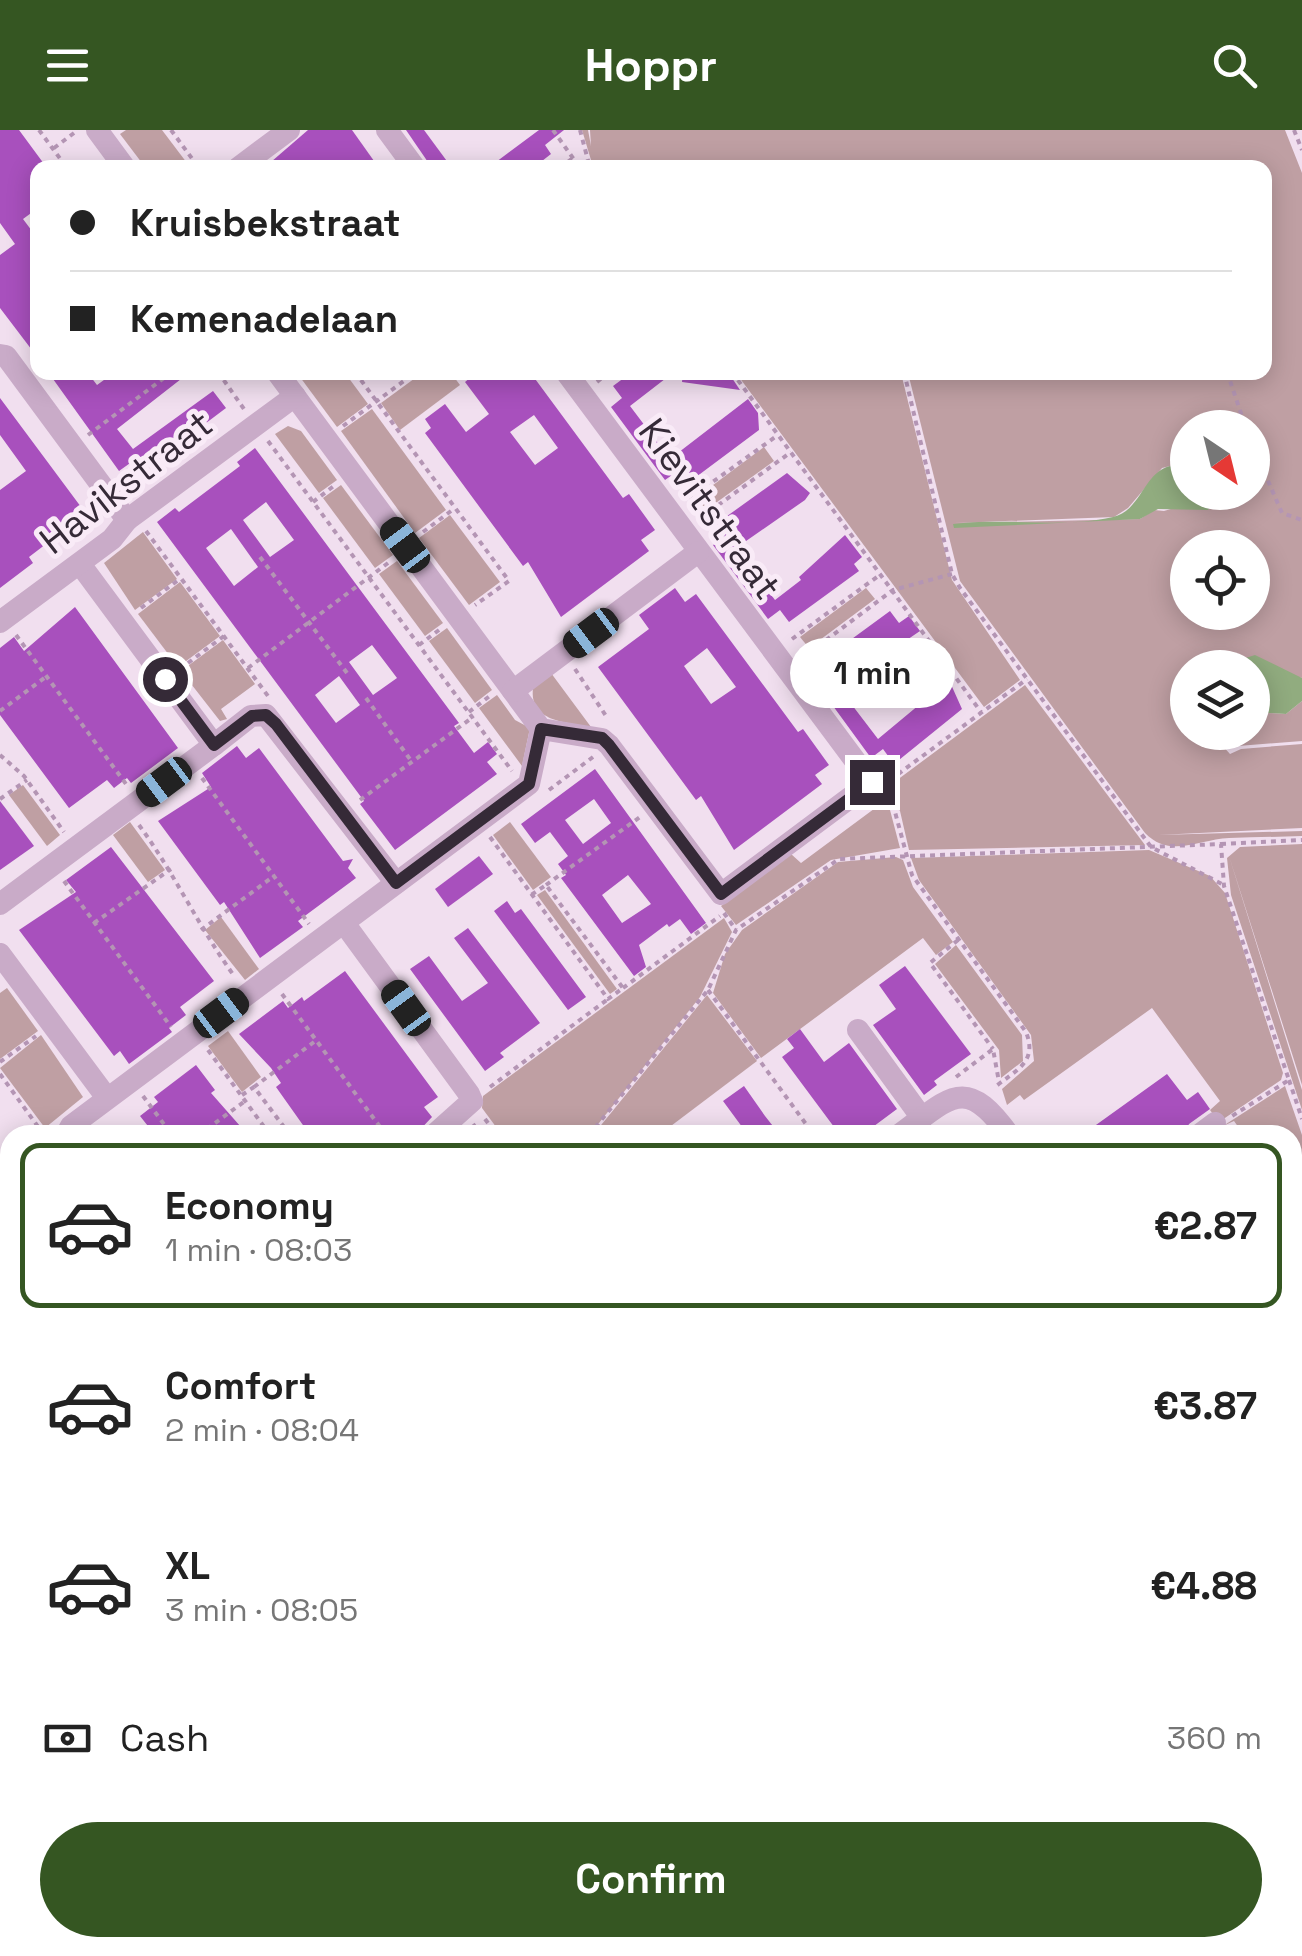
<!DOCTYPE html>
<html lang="en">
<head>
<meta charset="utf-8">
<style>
	:root { --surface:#fff; --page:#f2f2f2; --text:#222; --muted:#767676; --line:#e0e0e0; --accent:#355622 }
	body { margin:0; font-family:"Space Grotesk",sans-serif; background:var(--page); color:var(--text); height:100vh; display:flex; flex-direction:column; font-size:38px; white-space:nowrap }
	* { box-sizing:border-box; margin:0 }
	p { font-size:32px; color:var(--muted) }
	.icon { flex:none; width:55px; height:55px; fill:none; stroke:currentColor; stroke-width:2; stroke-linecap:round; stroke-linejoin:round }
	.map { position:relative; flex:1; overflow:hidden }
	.side { position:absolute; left:0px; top:995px; width:1302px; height:832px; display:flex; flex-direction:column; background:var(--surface); border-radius:30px 30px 0 0; box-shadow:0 5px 25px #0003 }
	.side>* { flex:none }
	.top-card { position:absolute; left:30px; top:30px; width:1242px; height:220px; border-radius:20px; box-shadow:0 5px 25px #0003; display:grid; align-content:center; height:220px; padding:0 40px; background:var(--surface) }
	.needle { width:65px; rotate:145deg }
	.tools { position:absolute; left:1170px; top:280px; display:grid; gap:20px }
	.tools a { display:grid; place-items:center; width:100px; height:100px; border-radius:50%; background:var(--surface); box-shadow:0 5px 25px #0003; font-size:50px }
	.end { position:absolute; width:45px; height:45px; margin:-22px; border:12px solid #352a37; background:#fff; box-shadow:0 0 0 5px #fff }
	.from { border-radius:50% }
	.bubble { position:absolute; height:70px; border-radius:35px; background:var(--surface); box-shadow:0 5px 25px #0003; font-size:32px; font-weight:600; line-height:70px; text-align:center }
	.car { position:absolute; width:30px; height:60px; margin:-30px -15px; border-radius:12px; box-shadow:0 0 8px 2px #0007; background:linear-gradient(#222 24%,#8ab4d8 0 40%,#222 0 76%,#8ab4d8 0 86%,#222 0) }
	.top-card b { display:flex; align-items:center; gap:35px; height:95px; font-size:38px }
	.top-card b+b { border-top:2px solid var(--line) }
	.top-card i { width:25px; height:25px; background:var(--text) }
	ul { padding:18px 0 0; list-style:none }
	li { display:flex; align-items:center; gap:30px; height:165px; margin:0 20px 15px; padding:0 20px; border:5px solid transparent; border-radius:20px }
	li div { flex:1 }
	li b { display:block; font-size:38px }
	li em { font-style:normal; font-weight:600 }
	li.on { border-color:var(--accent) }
	li>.icon { width:90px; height:90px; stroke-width:1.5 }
	.pay { display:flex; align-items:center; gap:25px; height:110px; padding:0 40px; font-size:38px }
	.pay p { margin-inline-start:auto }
	.primary-button { display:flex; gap:20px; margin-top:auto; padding:20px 40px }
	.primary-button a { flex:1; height:115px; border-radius:60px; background:var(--accent); color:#fff; font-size:40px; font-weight:600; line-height:115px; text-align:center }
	header { display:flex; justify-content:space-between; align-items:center; height:130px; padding:0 40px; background:var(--accent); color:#fff; font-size:45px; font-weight:600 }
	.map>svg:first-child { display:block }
	.green { fill:#bf9fa3; fill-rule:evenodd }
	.water { fill:#91ac7f }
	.building { fill:#a850bd; fill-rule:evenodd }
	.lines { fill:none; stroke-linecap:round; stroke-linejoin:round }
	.path { stroke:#b495b4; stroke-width:4; stroke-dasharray:5 5; stroke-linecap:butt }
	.service { stroke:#c9abc8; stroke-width:11 }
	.minor { stroke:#c9abc8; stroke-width:22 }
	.route { stroke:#352a37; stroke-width:12 }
	.labels { text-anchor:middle; stroke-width:10; stroke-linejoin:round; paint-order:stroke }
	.street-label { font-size:38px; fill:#352a37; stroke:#f9ebf7 }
</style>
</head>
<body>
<header><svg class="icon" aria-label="menu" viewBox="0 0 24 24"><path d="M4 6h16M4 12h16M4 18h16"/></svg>Hoppr<svg class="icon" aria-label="search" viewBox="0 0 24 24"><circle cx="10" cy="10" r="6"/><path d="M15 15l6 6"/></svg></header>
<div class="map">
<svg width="1302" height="1826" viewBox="0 0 1302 1826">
	<rect width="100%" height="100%" fill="#f1dfef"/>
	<g class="green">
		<polygon points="126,0 162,0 190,37 145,37 120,4"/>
		<path d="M582,0H588L591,16L590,0H1285L1302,43V548L1235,530L1217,537L1188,538V602L1211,603L1230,624L1241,619L1302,614V698L1158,705L1302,701V706C1278,707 1253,707 1229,708C1200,709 1170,729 1145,703L960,451L908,243L1265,242V38H617L591,30ZM1188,298H1252V362L1209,363L1211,367L1164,381L1154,380L1140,389L954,393L1114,387L1128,378L1162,338L1170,336L1187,342ZM1188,418H1252V482H1188Z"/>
		<polygon points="297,243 345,243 368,274 337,297"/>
		<polygon points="422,243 451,243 460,255 400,300 381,273"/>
		<polygon points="736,243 901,243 952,450 1020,550 984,577"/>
		<polygon points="372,279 446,380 415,403 341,301"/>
		<polygon points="288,296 301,301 337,350 319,363 275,304"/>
		<polygon points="764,317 774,331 706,380 697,367"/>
		<polygon points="341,355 393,425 375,438 323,368"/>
		<polygon points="450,385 500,452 469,475 419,408"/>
		<polygon points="143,402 177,449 135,480 104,433"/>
		<polygon points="397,431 443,493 425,506 379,444"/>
		<polygon points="180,452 220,506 178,537 138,484"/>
		<polygon points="866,458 875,469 809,518 800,507"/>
		<polygon points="447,498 492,560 475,573 429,511"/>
		<polygon points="223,510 255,554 221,579 227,589 220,591 181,541"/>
		<path d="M551,543L591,597C566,592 529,592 533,558Z"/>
		<polygon points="1025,555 1145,715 909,720 900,681 885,659"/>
		<polygon points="497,565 515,590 530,598 522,636 479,578"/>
		<polygon points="1302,571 1302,611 1238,616 1223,603 1252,602 1253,582 1286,584"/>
		<polygon points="23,655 60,705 47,716 9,665"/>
		<polygon points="877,660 890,680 900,718 831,730 736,795 721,776 791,724 801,733 882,673"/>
		<polygon points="130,692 165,740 148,752 113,705"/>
		<polygon points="510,692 551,747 533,760 493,705"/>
		<polygon points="1302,714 1302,955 1229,726 1302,960 1302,980 1231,765 1227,728 1240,717"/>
		<polygon points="1149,720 1210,746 1225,763 1283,943 1281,950 1219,992 1210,980 1220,971 1152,878 1024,970 1020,965 1007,975 1002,959 1034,931 1031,905 919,750 911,728"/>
		<polygon points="896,727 903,730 913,757 953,812 936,825 923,808 761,928 713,863 725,824 742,800 838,732"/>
		<polygon points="545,760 617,859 610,864 537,765"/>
		<polygon points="221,787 259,839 245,850 205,800"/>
		<polygon points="724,788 732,802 700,867 599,993 585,1005 502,1005 482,978 483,966"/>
		<polygon points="956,815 1022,905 1023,931 1001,948 999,920 935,834"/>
		<polygon points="7,858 38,901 0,929 0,863"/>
		<polygon points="707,865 757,931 659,1005 593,1005"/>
		<polygon points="228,901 261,947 242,962 208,916"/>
		<polygon points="41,905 83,967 45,998 0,938"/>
		<polygon points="1285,956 1302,1005 1302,1051 1293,1055 1292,1005 1244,1005 1234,991 1223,996"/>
		<polygon points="0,1456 10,1468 10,1577 0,1564"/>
		<polygon points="964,1818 1114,1818 1104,1826 951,1826"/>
	</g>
	<g class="water">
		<path d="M1170,336L1187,342L1188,362L1209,363L1213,373L1208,380L1158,379L1140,389L954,398L953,394C1005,387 1062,399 1113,387C1141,381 1143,343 1170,336Z"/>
		<polygon points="1255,525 1302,548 1302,571 1286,584 1253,582 1252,538 1217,537"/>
	</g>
	<g class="building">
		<polygon points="0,0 19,0 47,38 38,38 38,78 23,89 38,109 38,228 0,178 0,125 15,114 0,93"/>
		<polygon points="308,0 352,0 379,38 264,38"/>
		<polygon points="406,0 424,0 452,38 432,38"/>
		<polygon points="539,0 564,0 545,15 551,24 533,38 488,38"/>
		<polygon points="48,242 87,242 97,255 115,242 190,242 117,299 133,319 213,261 226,278 141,342 133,331 119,341"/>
		<path d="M477,242H530L623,368L629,364L655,400L641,410L649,421L561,487L528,432L523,436L425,303L431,298L425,289L445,274L466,302L489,284L465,252ZM534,285L558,318L535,335L510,302Z"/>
		<polygon points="632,242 674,242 630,276 670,329 748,269 758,283 759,300 696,347 702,355 682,352 675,343 665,350 611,277 622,268 613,256"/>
		<polygon points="683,242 728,242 740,260 682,252"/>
		<polygon points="0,268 84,381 44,411 46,414 29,427 33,433 0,458 0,360 26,341 0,305"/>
		<path d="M255,318L459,593L454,596L474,623L488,612L497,624L487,632L497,644L395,720L360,674L364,671L157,392L175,378L179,382L240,336L237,332ZM266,372L294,410L270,427L243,390ZM231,399L258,437L234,456L206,418ZM372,515L397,548L373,565L349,532ZM339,546L360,575L336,593L315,565Z"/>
		<polygon points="787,343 810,363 805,370 736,418 775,470 801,450 799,447 845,405 862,427 854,434 859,441 789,492 780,480 768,489 713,415 725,406 716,394"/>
		<path d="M675,458L685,472L696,464L798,602L803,599L829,635L815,645L822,654L734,720L701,666L696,670L598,537L649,499L639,485ZM707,518L736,557L711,574L684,536Z"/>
		<polygon points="75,477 178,618 131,653 127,648 114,658 107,650 69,678 0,585 0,518 14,507 24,521"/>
		<polygon points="890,481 899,493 909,486 920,501 839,556 849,571 878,609 949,550 962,579 894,634 883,619 871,628 817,554 828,546 819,533"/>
		<polygon points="237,616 246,628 259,618 343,731 353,729 348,738 356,748 298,791 303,797 260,828 224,772 220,775 158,691 211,657 202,643"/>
		<path d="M595,639L706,793L691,804L680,789L669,797L667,794L639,815L646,837L634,846L561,748L566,745L558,734L568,726L550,702L535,713L521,694ZM594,669L611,693L583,714L565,690ZM628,745L651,774L622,793L602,765Z"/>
		<polygon points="0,671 34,716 0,740"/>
		<polygon points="111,717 214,851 180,877 186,885 169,898 172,902 129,934 120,921 114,926 19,800 76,762 66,750"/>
		<polygon points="479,726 493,744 448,777 435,759"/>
		<polygon points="507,771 515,783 521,779 586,867 568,880 494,781"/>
		<polygon points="468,798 540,893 500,923 504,927 485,941 410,839 429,826 462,871 488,853 454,808"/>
		<polygon points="905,836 971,924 934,951 937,955 924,965 873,895 896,879 879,855"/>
		<polygon points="345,841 438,967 424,977 432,987 415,1005 310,1005 276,957 281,953 271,938 239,904 283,871 288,878 302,867 304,871"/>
		<polygon points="800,899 824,932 849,913 897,979 862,1005 840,1005 782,927 794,918 787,909"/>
		<polygon points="196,935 215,960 211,963 248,1005 155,1005 140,986 158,972 154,967"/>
		<polygon points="1167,944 1187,970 1198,962 1210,979 1189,994 1184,1005 1082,1005"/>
		<polygon points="744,956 765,986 780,1005 748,1005 723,971"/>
	</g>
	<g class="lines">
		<g class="path">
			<polyline points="39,0 67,38"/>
			<polyline points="171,0 199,38"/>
			<polyline points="553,0 580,38"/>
			<polyline points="580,0 590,38"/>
			<polyline points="1294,0 1302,20"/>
			<polyline points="54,18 78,0"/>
			<polyline points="560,38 573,28"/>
			<polyline points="218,242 244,279"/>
			<polyline points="355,242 509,451 475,475"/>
			<polyline points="456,242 461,249"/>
			<polyline points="732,242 981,582"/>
			<polyline points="904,242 952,444 960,458 1151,717 1222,754"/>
			<polyline points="1227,242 1246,298"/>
			<polyline points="597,252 609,242"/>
			<polyline points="343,296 416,242"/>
			<polyline points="88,305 172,242"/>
			<polyline points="268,311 512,641"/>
			<polyline points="1252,314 1282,383 1302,390"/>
			<polyline points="689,369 778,305"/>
			<polyline points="313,372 335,355"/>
			<polyline points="702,387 791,322"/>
			<polyline points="146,401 268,566"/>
			<polyline points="423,402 455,378"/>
			<polyline points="260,427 347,543"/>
			<polyline points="141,478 181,448"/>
			<polyline points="16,505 126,654"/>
			<polyline points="792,509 881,444"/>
			<polyline points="419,515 443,497"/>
			<polyline points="802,528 893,460 952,444"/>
			<polyline points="248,538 392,430"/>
			<polyline points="180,539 224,506"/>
			<polyline points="575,539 608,589"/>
			<polyline points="366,568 412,632"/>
			<polyline points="0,581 47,546"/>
			<polyline points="469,582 491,565"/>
			<polyline points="0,625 24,646 64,702"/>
			<polyline points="202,648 309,794"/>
			<polyline points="890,650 1027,549"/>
			<polyline points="549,660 593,627"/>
			<path d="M886,666L895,682L912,745L1026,902C1038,932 1016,940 995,957"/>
			<polyline points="0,669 27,650"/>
			<polyline points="360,670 473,587"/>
			<path d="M139,695C175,744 199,798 235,847"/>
			<polyline points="490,707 608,869 623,858 546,755 531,765"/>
			<polyline points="1221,714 1302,710"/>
			<polyline points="64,751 171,897"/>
			<polyline points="546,755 640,687"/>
			<polyline points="724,783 736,800"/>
			<polyline points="94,793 171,739"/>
			<polyline points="201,800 274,746"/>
			<polyline points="958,810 930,833 993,919"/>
			<polyline points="623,858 720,786"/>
			<polyline points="708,860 814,1005"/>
			<polyline points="282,864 386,1005"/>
			<polyline points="208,920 270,1005"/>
			<polyline points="0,932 36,906"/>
			<polyline points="0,944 44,1005"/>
			<polyline points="956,947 993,919 999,952"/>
			<polyline points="1289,950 1302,989"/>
			<polyline points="254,957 314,912"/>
			<polyline points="490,957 608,869"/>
			<polyline points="242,965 254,957 290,1005"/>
			<polyline points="143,966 172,1005"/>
			<polyline points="485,989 497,1005"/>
			<polyline points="473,994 481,1005"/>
			<polyline points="199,1005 245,971"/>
			<polyline points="589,1005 708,860 736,800 839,729 1221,714 1224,756 1289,950 1232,986"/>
			<polyline points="1292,1058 1302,1054"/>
			<polyline points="0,1073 10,1066"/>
			<polyline points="1292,1295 1302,1288"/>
			<polyline points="0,1438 10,1450"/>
			<polyline points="0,1568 10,1582"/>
			<polyline points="0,1594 10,1587"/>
			<polyline points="0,1795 10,1812"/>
			<polyline points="0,1812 10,1809"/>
			<polyline points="13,1818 16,1826"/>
			<polyline points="122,1818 128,1826"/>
			<polyline points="255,1818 261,1826"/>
			<polyline points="861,1818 866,1826"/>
			<polyline points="1217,1818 1223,1826"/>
			<polyline points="923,1826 931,1818"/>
			<polyline points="1129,1826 1144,1818"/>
		</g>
		<g class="service">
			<polyline points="0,1610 10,1624"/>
			<polyline points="0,1683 10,1675"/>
			<polyline points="746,1818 752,1826"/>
		</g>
		<g class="minor">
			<polyline points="97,0 125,38"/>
			<polyline points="387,0 415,38"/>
			<polyline points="238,38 289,0"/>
			<polyline points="0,225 6,226 127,390"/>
			<polyline points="277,242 541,599 602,609 609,615 721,764 871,652 566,242"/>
			<polyline points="80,434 214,615 251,586 266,585 396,753"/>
			<polyline points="0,492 112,409 127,390 295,266"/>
			<polyline points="513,561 698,422"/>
			<polyline points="0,774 214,615"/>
			<polyline points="344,793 469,964 472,971 434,1005"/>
			<polyline points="0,824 107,968"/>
			<polyline points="858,900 922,988"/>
			<polyline points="66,1005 71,996 529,654 541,599"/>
			<path d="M899,1005C951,967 965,944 1009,1005"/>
			<polyline points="1199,1005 1215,993"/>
			<polyline points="1292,1179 1302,1172"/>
			<polyline points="0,1238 10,1252"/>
			<polyline points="0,1336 10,1329"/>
			<polyline points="1292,1387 1302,1400"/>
			<polyline points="0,1396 10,1408"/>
			<polyline points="1292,1632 1302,1625"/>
			<polyline points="1292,1733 1302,1747"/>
			<polyline points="300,1818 305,1826"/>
			<polyline points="377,1818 384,1826"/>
			<polyline points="597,1818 616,1818"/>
		</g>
	</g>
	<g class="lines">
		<polyline class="route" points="165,549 214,615 252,586 266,585 276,594 396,753 529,654 541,599 602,608 609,615 721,764 872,652"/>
	</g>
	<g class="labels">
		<g class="street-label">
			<text transform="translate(126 352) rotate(-38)" y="13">Havikstraat</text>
			<text transform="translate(710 379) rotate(54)" y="13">Kievitstraat</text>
		</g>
	</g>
</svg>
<div class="tools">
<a><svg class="needle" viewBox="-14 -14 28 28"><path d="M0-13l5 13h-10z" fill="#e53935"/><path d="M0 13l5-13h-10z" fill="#767676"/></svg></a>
<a><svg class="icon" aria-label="locate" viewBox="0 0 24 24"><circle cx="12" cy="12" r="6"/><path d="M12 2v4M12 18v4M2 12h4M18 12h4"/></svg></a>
<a><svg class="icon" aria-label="layers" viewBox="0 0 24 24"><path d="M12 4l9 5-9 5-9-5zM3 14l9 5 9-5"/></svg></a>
</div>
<i class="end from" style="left:165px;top:549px"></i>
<i class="end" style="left:872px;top:652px"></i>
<div class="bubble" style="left:790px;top:508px;width:165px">1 min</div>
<i class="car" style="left:405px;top:415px;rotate:323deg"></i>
<i class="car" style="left:591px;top:503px;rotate:233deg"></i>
<i class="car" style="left:164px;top:652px;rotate:233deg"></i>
<i class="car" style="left:406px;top:878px;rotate:324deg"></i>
<i class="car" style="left:221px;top:883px;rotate:53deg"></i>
<div class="top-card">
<b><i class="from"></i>Kruisbekstraat</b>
<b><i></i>Kemenadelaan</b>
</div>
<section class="side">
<ul>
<li class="on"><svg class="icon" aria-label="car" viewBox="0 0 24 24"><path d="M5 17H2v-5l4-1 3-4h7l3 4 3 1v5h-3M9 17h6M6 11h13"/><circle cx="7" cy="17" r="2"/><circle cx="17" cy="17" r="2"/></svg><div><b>Economy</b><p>1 min · 08:03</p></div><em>€2.87</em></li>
<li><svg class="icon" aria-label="car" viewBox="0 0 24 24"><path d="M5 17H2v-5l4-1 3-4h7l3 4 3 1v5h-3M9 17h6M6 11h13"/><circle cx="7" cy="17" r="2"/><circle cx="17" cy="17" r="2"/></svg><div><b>Comfort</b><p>2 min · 08:04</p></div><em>€3.87</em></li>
<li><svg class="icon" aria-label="car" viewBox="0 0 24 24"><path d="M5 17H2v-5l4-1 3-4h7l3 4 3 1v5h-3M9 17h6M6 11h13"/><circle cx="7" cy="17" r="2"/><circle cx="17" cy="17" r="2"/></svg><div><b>XL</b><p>3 min · 08:05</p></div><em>€4.88</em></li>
</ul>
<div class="pay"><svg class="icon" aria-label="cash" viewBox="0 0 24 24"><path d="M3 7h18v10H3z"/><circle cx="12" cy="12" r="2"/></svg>Cash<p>360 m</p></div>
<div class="primary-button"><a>Confirm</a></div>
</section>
</div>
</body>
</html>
